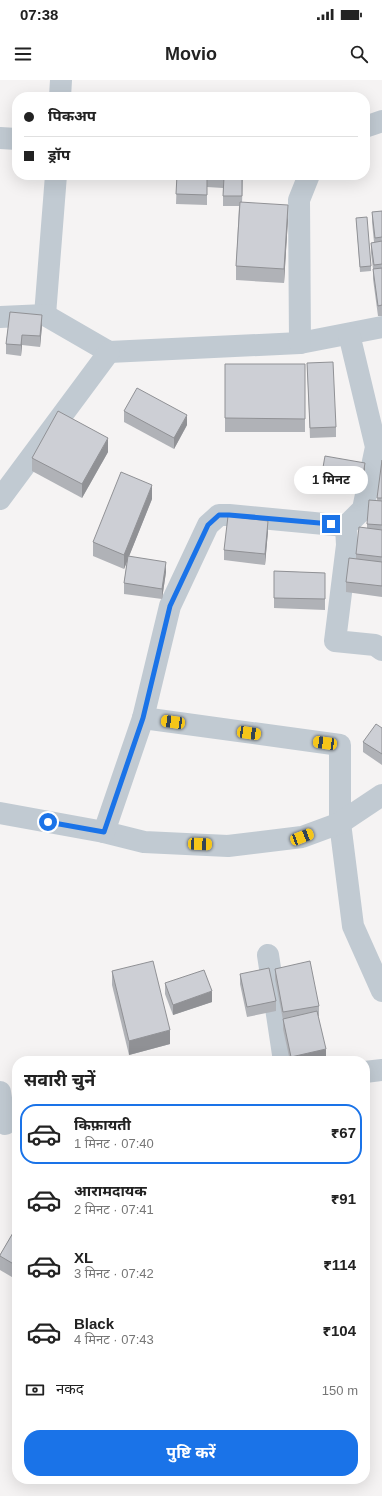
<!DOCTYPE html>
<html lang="hi">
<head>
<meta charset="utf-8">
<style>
	:root { --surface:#fff; --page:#f6f6f6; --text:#222; --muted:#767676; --line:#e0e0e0; --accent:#1a73e8 }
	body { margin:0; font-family:Helvetica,"Noto Sans Devanagari",sans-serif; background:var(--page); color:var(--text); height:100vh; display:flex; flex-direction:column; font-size:15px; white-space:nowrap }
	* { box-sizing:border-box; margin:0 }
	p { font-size:13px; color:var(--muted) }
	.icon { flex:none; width:22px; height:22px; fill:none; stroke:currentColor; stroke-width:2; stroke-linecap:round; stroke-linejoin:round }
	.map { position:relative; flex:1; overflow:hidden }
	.side { position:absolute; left:12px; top:976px; width:358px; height:428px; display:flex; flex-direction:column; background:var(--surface); border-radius:16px; box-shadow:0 4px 16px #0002 }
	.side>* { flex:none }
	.hud { position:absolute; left:12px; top:12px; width:358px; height:88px; border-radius:16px; box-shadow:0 4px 16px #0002; display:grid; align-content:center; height:88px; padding:0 12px; background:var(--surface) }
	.end { position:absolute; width:18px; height:18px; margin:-9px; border:5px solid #1a73e8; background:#fff; box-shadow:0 0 0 2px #fff }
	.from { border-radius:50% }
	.bubble { position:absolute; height:28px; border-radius:14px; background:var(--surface); box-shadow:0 4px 16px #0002; font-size:13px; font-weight:700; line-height:28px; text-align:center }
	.car { position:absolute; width:12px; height:24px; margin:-12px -6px; border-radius:5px; box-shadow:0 0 3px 1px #0007; background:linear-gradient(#f5c518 24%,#345 0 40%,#f5c518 0 76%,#345 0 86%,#f5c518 0) }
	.hud b { display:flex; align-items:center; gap:14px; height:38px; font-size:15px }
	.hud b+b { border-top:1px solid var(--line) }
	.hud i { width:10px; height:10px; background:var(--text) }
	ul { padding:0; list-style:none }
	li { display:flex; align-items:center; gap:12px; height:60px; margin:0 8px 6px; padding:0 4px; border:2px solid transparent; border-radius:16px }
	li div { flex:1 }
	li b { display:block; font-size:15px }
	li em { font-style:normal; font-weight:700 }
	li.on { border-color:var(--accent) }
	li>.icon { width:36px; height:36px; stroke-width:1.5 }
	h2 { padding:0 12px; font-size:18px; line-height:48px }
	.pay { display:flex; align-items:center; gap:10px; height:44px; padding:0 12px; font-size:15px }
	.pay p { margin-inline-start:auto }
	.button { display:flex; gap:8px; margin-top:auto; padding:8px 12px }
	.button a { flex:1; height:46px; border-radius:16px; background:var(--accent); color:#fff; font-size:16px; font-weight:700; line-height:46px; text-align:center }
	.status { display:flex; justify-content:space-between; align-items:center; height:28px; padding:0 20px; background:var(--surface); direction:ltr }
	.status svg { height:11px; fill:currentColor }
	header { display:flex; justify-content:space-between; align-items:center; height:52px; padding:0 12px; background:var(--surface); font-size:18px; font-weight:700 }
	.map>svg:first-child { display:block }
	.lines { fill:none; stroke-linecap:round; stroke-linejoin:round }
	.street { stroke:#c1cad2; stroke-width:22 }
	.wall { fill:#b0b2b7 }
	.shaded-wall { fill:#909195 }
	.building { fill:#cdcfd5; stroke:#909195 }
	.route { stroke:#1a73e8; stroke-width:5 }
</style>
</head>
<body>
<div class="status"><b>07:38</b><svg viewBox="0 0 49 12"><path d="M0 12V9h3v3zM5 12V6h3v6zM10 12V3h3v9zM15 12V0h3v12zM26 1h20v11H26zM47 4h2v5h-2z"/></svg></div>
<header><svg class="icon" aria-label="menu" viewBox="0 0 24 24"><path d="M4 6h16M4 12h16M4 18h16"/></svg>Movio<svg class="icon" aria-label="search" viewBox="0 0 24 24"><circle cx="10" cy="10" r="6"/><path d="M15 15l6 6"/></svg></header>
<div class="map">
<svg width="382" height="1416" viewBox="0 0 382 1416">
	<rect width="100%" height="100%" fill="#f5f3f3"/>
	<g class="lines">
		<g class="street">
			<polyline points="60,17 61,0"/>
			<polyline points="365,47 382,41"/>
			<polyline points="0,58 17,59"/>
			<polyline points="45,235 56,95"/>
			<polyline points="0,237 45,235 109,272 300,263 382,247"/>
			<polyline points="349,254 376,367 363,429 346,446 347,465 335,561 375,565 382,570"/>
			<polyline points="300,263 299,120 309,95"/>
			<polyline points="0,419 109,272"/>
			<polyline points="143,638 340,665 340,743 353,846 382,911"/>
			<polyline points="0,733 104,752 144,762 228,766 302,757 340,743 382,715"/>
			<polyline points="104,752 143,638 170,526 208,445 219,435 229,435 346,446"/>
			<polyline points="268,875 284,981"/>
			<polyline points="365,992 382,990"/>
			<polyline points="0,1012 5,1044"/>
		</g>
	</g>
	<g class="wall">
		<polygon points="177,95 243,95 242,123 288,139 284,203 236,200 236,186 239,126 223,126 223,108 207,107 207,125 176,124"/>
		<polygon points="382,131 382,236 378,236 373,199 373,189 371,173 371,163 374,162 372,142 372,132"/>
		<polygon points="356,138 371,186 371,191 360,192"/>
		<polygon points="10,232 42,246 40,267 22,265 21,276 6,274 6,264"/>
		<polygon points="307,283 336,347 336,357 310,358"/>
		<rect x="225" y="284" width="80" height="68"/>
		<polygon points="124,331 187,345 174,369 124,342"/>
		<polygon points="108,372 82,418 32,391 32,378"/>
		<polygon points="382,380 382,517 346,512 346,502 356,479 356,474 367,448 367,444 377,420"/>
		<polygon points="322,393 365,394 362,411 322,403"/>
		<polygon points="152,419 129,476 166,492 162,519 124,514 124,503 127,482 124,489 93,476 93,462"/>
		<polygon points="268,451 265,485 224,480 224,470"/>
		<polygon points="274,491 325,493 325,530 274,528"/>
		<polygon points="382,648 382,685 363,672 363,662"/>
		<polygon points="275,889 319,926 319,936 318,936 326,979 319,981 290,981 283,949 283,940 275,899"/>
		<polygon points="112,891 170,964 129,975 112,905"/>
		<polygon points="240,894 276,921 276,931 247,937 240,904"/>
		<polygon points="165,903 212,922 173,935 165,914"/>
		<polygon points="17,1146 17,1200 0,1190 0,1175"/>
	</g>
	<g class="shaded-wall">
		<polygon points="288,125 288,139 284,203 284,189"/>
		<polygon points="42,235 42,246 40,267 40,256"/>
		<polygon points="22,255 22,265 21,276 21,265"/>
		<polygon points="187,335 187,345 174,369 174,358"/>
		<polygon points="108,358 108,372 82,418 82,404"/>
		<polygon points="365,383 365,394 362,411 362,401"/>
		<polygon points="152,405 152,419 124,489 124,475"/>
		<polygon points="268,441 268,451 265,485 265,474"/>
		<polygon points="166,482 166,492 162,519 162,509"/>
		<polygon points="212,911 212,922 173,935 173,925"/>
		<polygon points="170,950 170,964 129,975 129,961"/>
		<polygon points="326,969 326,979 319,981 291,981 291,977"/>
	</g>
	<g class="building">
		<polygon points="177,95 242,95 242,116 223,116 224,97 207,97 207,115 176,114"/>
		<polygon points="240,122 288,125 284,189 236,186"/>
		<polygon points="382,131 382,157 375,158 372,132"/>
		<polygon points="367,137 371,186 360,187 356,138"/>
		<polygon points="382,161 382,184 374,185 371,163"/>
		<polygon points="382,188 382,225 378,226 373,189"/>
		<polygon points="10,232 42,235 40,256 22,255 21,265 6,264"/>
		<polygon points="333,282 336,347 310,348 307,283"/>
		<polygon points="225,284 305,284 305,339 225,338"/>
		<polygon points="137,308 187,335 174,358 124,331"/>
		<polygon points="58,331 108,358 82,404 32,378"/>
		<polygon points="325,376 365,383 362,401 322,393"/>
		<polygon points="382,380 382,418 377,418"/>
		<polygon points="121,392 152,405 124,475 93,462"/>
		<polygon points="369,420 382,421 382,445 367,444"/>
		<polygon points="228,436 268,441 265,474 224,470"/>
		<polygon points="359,447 382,450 382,477 356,474"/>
		<polygon points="128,476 166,482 162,509 124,503"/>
		<polygon points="349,478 382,482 382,506 346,502"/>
		<polygon points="274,491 325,493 325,519 274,518"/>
		<polygon points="376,644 382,648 382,674 363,662"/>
		<polygon points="153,881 170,950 129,961 112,891"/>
		<polygon points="310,881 319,926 283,932 275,889"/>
		<polygon points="269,888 276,921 247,927 240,894"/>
		<polygon points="204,890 212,911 173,925 165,903"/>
		<polygon points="317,931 326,969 291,977 283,939"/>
		<polygon points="17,1146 17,1186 0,1176 0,1175"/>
	</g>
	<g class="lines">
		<polyline class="route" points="48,742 104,752 143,638 170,526 208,445 219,435 229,435 331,444"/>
	</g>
</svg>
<i class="end from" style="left:48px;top:742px"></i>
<i class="end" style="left:331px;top:444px"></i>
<div class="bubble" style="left:294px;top:386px;width:74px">1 मिनट</div>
<i class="car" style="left:173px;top:642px;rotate:278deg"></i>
<i class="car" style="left:249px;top:653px;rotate:98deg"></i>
<i class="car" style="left:325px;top:663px;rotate:278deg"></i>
<i class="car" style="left:302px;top:757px;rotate:69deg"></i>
<i class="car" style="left:200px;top:764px;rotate:92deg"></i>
<div class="hud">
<b><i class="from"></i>पिकअप</b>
<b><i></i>ड्रॉप</b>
</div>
<section class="side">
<h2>सवारी चुनें</h2>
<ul>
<li class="on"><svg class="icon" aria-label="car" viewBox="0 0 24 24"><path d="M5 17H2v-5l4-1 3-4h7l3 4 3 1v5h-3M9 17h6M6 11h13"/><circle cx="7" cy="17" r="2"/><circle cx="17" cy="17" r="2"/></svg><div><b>किफ़ायती</b><p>1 मिनट · 07:40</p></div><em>₹67</em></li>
<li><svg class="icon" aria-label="car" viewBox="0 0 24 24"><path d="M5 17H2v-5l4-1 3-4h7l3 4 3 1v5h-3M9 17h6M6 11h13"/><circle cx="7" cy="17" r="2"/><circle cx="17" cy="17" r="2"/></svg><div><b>आरामदायक</b><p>2 मिनट · 07:41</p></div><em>₹91</em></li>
<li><svg class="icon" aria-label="car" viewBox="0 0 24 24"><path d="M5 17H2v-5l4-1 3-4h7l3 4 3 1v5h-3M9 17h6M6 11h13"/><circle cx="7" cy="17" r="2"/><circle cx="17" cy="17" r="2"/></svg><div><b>XL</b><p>3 मिनट · 07:42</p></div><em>₹114</em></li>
<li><svg class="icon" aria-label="car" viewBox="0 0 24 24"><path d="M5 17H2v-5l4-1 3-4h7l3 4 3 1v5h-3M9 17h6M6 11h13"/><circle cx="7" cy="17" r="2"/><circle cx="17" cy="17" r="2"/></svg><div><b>Black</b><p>4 मिनट · 07:43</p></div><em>₹104</em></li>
</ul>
<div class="pay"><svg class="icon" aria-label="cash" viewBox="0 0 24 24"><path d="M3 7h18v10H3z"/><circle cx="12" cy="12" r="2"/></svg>नकद<p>150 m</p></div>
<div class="button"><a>पुष्टि करें</a></div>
</section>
</div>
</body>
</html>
